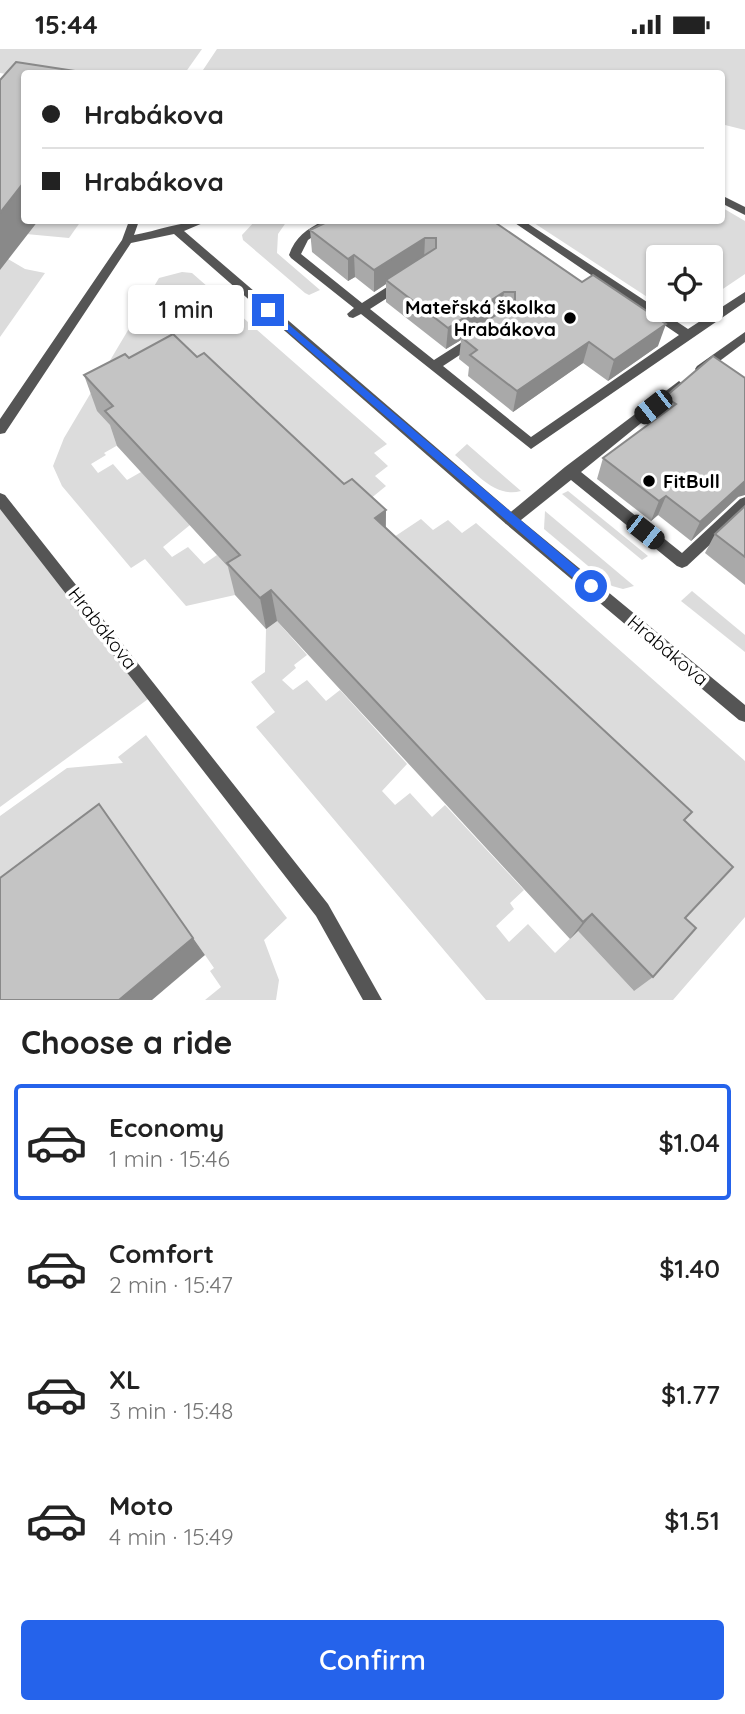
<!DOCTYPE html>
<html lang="en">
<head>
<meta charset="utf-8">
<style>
	:root { --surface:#fff; --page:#f2f2f2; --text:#222; --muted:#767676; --line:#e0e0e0; --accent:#2563eb }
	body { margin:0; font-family:Quicksand,sans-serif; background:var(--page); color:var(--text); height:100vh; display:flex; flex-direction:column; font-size:26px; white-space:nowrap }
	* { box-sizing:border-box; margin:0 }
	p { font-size:23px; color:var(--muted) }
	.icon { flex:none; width:38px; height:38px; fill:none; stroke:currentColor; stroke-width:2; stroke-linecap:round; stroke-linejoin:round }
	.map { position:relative; height:951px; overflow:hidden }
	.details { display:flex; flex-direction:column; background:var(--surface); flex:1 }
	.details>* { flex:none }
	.banner { position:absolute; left:21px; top:21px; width:704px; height:154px; border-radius:7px; box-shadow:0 2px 5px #0004; display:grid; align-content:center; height:154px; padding:0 21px; background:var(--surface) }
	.buttons { position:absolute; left:646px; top:196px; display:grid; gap:14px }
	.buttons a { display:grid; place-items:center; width:77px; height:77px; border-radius:7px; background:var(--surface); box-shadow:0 2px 5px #0004; font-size:35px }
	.end { position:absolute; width:32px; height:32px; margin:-16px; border:9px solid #2563eb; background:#fff; box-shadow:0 0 0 4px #fff }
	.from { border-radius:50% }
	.bubble { position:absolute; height:49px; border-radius:7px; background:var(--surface); box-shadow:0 2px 5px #0004; font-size:23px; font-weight:600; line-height:49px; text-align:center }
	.car { position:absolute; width:21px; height:42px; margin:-21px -10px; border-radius:9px; box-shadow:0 0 5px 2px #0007; background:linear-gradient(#222 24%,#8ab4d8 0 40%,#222 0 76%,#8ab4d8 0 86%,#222 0) }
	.banner b { display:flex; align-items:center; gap:24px; height:66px; font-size:26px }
	.banner b+b { border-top:2px solid var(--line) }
	.banner i { width:18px; height:18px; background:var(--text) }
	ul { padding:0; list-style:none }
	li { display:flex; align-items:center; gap:21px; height:116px; margin:0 14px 10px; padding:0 7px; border:4px solid transparent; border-radius:7px }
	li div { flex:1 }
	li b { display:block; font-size:26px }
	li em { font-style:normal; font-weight:600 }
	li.on { border-color:var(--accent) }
	li>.icon { width:63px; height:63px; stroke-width:1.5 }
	h2 { padding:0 21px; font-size:32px; line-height:84px }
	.primary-button { display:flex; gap:14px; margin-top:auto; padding:14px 21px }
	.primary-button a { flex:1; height:80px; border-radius:7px; background:var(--accent); color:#fff; font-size:28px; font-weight:600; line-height:80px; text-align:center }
	.status { display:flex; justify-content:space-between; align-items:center; height:49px; padding:0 35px; background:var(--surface); direction:ltr }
	.status svg { height:19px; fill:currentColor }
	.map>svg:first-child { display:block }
	.green { fill:#dcdcdc }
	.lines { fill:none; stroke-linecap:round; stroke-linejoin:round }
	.lane { fill:#555; fill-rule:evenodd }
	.street { fill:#555; fill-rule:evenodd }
	.wall { fill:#a9a9a9 }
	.shaded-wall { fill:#898989 }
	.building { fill:#c4c4c4; stroke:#898989; stroke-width:2 }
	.route { fill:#2563eb }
	.poi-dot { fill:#000; stroke:#fff; stroke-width:2.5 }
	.labels { text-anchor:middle; stroke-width:7; stroke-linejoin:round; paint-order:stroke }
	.poi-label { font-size:19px; font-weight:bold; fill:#000; stroke:#fff; text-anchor:end }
	.street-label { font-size:19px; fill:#000; stroke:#fff }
</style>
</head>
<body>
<div class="status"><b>15:44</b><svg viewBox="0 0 49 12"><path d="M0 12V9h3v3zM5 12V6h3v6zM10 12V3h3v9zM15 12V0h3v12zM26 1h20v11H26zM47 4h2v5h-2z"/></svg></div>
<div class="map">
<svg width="745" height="951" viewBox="0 0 745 951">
	<rect width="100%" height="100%" fill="#fff"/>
	<g class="green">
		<polygon points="0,0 202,0 185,24 19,27 0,24"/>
		<polygon points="217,0 745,0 745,81 721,75 721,24 201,24"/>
		<polygon points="721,158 745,172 745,225 711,248 710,208 658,208 658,255 531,172 721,172"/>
		<polygon points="27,172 81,172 69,189 26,185"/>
		<polygon points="255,172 287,172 278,185 277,204 320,241 309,246 305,244 243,191 242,186"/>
		<polygon points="8,210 25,220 45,224 0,288 0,218"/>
		<polygon points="182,223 192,224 387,395 374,404 388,417 375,427 386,437 353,464 125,392 104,404 106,406 91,415 98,424 113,415 127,431 141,423 190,476 163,498 172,508 188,498 204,515 217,506 246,538 235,546 186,557 145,510 131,519 62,437 53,417 64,389 159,229"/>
		<path d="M467,395L521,442C495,450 473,421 455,406Z"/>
		<polygon points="568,442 648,507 642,511 562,445"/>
		<polygon points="0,450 155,645 0,758"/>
		<polygon points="545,462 634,537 623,540 612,537 544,480"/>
		<polygon points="421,470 433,481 448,471 462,484 476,474 745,712 745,868 673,951 486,951 256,678 275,663 251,633 265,623 266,580 277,572 307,606 294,616 296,619 282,631 293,641 307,631 326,652 340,641 407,715 382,742 395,756 410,744 432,768 445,756 524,841 510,854 514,860 496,877 509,893 528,875 555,904 578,882 634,942 385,494"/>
		<polygon points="692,542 745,586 745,603 681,552"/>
		<polygon points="146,686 287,869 264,891 279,931 276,951 205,951 221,938 210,922 214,919 116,778 0,840 0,767 67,719 123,714 118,708"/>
	</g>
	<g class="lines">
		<g class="lane">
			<polygon points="721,146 745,158 745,166 721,154"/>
			<path d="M323,172H335L308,191L301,205L362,254L398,231H406V237L370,260L434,311L470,288H478L480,291L478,294L443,317L531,388L679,286L512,172H524L688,280L745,243V253L531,400L361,265L353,269L349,268L347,265L354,259L291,209L289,206C295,188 307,180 323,172Z"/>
			<polygon points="745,283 745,293 705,323 697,323 695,320 697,317"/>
			<polygon points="679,332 685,337 683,340 581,423 682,504 740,450 745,448 745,463 687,517 682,519 677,517 571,431 516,475 506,475 504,471 506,467 565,418"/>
		</g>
		<g class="street">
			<path d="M129,172H139L134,186C156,182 183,172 204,172L203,174L184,182L516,467L745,656V673L739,671L506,475L174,185L131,194L5,384L0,385V370L122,191Z"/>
			<polygon points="0,444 5,446 328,855 382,951 363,951 316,867 0,460"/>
		</g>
	</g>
	<g class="wall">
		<polygon points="493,172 658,297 608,332 583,314 513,363 468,327 469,318 459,310 461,291 446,300 386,253 386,235 374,243 355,228 348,232 312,203 310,181"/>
		<polygon points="713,307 738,448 691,492 658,466 651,472 597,430 603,409 658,368 665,348"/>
		<polygon points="197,308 344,435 386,461 386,479 685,771 685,869 653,928 634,942 578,882 570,890 277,572 266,580 235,546 228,518 117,397 110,376 97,362 84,326 129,309"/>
		<polygon points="745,457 745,536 705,504 715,485"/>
	</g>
	<g class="shaded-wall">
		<polygon points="24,133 24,172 38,172 0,221 0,164"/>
		<polygon points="425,189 424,211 386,231 386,235 374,243 374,221"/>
		<polygon points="354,206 355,228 348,232 348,210"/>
		<polygon points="504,243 501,265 461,288 461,291 446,300 448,279"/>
		<polygon points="666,275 658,297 608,332 614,311"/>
		<polygon points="589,293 583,314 513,363 517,342"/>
		<polygon points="745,432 745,446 738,448 691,492 700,473"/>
		<polygon points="666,447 658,466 651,472 659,452"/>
		<polygon points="386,461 385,494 375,469"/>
		<polygon points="271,541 277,572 266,580 260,549"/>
		<polygon points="99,755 205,906 152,951 119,951"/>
		<polygon points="592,865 578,882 570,890 583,873"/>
	</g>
	<g class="building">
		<polygon points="16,13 88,24 24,24 24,133 0,164 0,31"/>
		<polygon points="329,172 493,172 582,233 593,226 666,275 614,311 589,293 517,342 470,306 477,301 461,288 515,254 515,243 504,243 448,279 386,231 436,199 436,189 425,189 374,221 354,206 348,210 310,181"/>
		<polygon points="173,285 197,308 204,304 344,435 352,430 386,461 375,469 692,763 684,771 733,818 685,869 696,879 653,928 592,865 583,873 271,541 260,549 227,514 240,506 105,362 113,357 84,326 125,305 129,309"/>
		<polygon points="713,307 745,329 745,432 700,473 666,447 659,452 603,409 676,355 665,348"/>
		<polygon points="745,457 745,508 715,485"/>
		<polygon points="99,755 193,889 119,951 0,951 0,829"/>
	</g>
	<polygon class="route" points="268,258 595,534 595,541 587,541 265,263"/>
	<g class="poi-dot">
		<circle cx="570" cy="269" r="7"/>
		<circle cx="649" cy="432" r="7"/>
	</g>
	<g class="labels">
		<g class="poi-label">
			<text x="556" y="265">Mateřská školka<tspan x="556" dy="22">Hrabákova</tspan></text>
			<text x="663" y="439" text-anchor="start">FitBull</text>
		</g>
		<g class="street-label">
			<text transform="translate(103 579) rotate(52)" y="7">Hrabákova</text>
			<text transform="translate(668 601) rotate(40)" y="7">Hrabákova</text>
		</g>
	</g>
</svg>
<div class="buttons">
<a><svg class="icon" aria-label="locate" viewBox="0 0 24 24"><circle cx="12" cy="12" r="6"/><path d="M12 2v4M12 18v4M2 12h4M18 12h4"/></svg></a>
</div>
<i class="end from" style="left:591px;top:537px"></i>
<i class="end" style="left:268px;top:261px"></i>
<div class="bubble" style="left:128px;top:236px;width:116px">1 min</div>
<i class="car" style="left:653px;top:358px;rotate:232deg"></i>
<i class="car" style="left:645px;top:483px;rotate:128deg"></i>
<div class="banner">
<b><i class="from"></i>Hrabákova</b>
<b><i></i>Hrabákova</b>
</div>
</div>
<section class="details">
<h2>Choose a ride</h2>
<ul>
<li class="on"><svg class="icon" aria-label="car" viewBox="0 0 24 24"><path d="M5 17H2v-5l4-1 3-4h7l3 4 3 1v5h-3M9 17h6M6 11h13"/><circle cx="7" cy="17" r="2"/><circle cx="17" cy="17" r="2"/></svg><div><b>Economy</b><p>1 min · 15:46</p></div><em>$1.04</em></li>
<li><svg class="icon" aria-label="car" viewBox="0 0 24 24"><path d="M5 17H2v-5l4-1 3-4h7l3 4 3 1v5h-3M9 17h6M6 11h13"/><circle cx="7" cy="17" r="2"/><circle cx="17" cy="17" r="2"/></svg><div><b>Comfort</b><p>2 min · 15:47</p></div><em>$1.40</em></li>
<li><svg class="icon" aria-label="car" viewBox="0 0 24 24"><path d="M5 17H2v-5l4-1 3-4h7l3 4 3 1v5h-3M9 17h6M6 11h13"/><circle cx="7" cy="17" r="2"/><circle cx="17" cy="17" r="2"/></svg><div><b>XL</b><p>3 min · 15:48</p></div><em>$1.77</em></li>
<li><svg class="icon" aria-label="car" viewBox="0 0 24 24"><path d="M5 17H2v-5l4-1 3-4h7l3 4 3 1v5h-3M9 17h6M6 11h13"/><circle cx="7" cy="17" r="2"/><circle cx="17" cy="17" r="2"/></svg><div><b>Moto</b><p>4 min · 15:49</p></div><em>$1.51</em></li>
</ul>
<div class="primary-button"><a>Confirm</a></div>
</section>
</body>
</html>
